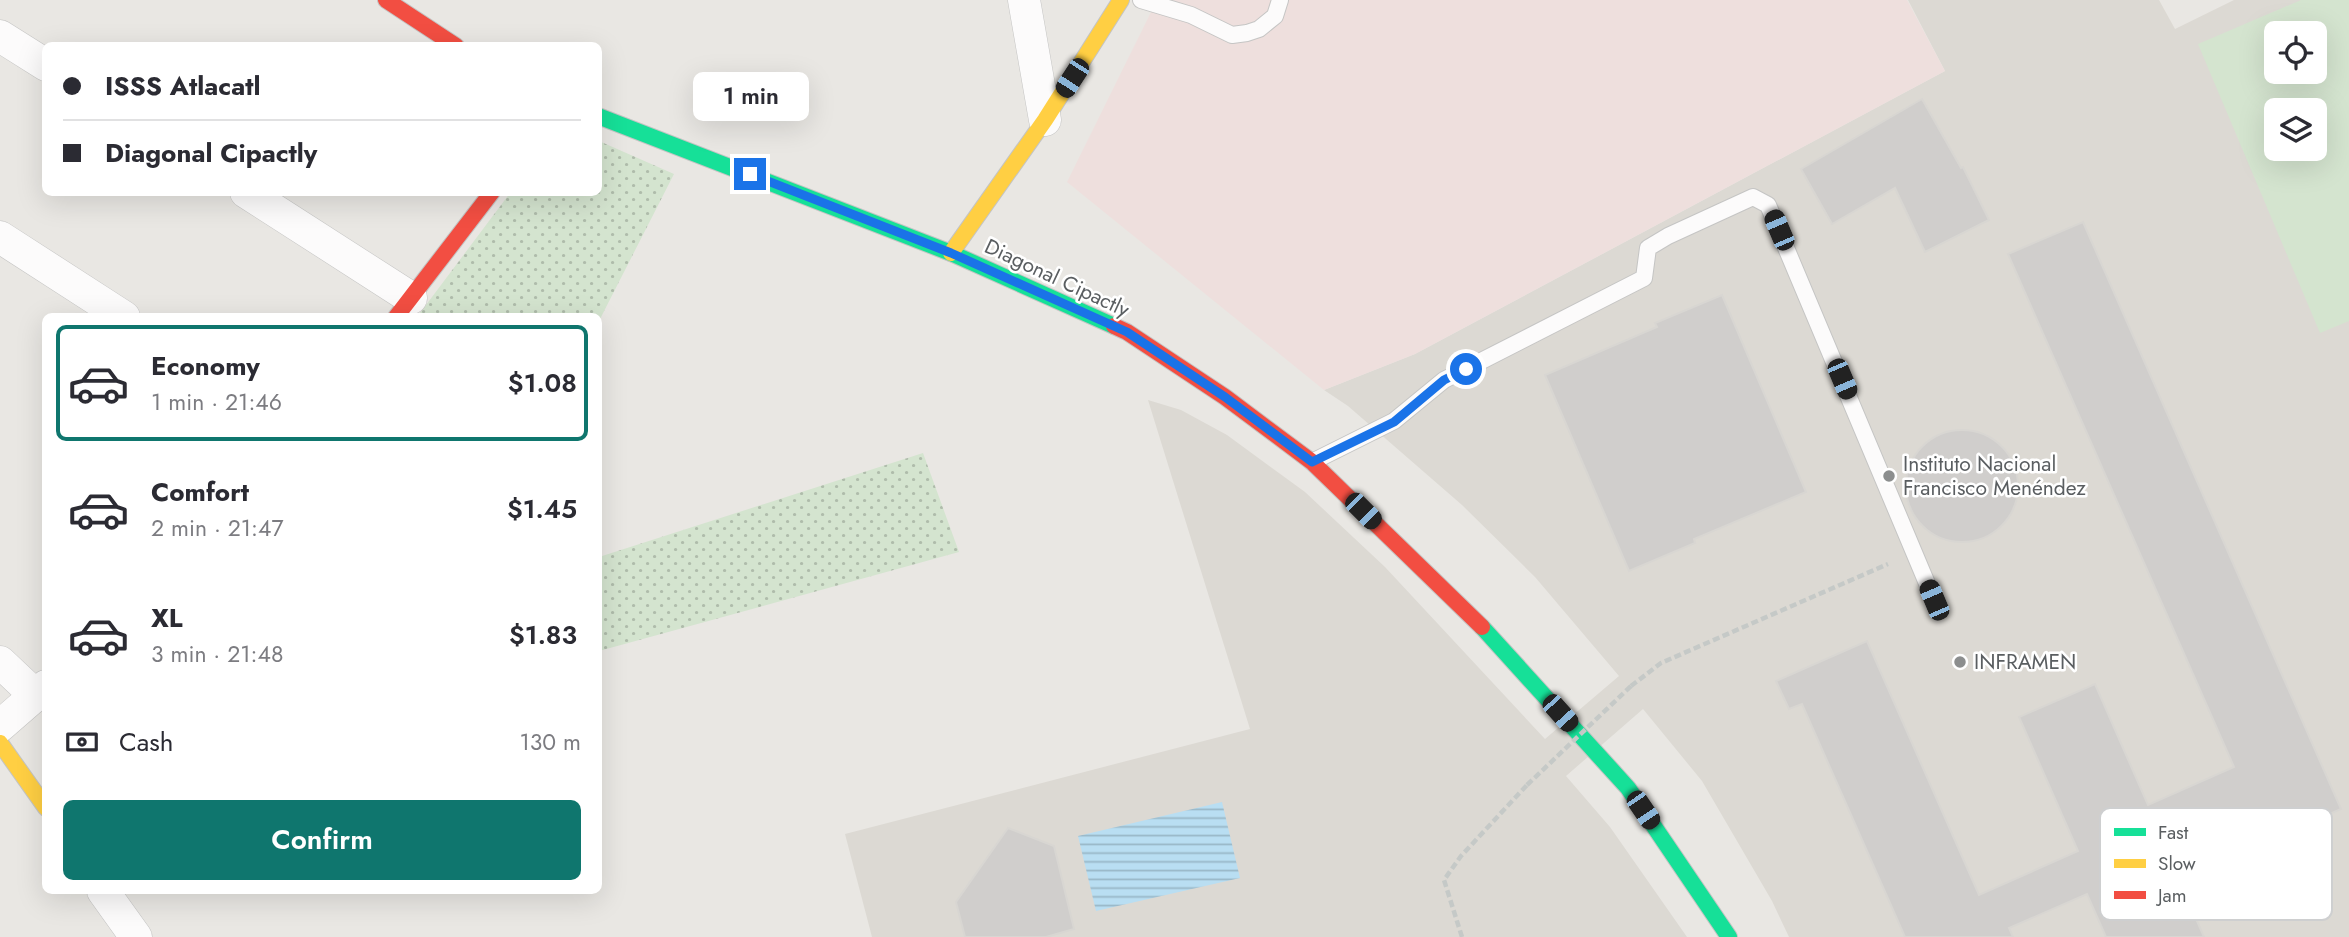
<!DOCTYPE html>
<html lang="en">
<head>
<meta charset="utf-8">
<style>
	:root { --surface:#fff; --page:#f2f2f3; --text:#2b2b33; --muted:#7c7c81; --line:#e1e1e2; --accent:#0f766e }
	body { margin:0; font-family:Jost,sans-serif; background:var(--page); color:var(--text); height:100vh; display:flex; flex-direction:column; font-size:26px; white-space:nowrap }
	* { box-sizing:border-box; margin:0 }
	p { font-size:23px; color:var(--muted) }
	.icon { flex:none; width:38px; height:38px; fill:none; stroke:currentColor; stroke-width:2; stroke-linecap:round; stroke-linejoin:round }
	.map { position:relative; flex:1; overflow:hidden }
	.panel { position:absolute; left:42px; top:313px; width:560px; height:581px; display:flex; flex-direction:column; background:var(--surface); border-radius:10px; box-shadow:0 7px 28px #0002 }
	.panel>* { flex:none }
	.guide { position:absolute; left:42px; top:42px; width:560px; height:154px; border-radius:10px; box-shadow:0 7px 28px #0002; display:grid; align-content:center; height:154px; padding:0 21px; background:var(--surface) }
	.controls { position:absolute; left:2264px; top:21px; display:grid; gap:14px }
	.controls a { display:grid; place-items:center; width:63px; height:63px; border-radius:10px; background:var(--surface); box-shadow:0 7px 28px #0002; font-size:35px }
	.end { position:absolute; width:32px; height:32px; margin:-16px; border:9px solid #1a73e8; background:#fff; box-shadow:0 0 0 4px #fff }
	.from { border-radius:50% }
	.bubble { position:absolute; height:49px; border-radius:10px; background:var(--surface); box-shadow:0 7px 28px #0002; font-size:23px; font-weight:600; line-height:49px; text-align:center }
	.car { position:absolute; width:21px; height:42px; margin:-21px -10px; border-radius:9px; box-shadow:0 0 5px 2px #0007; background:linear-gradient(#222 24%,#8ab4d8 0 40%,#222 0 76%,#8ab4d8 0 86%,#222 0) }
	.guide b { display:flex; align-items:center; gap:24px; height:66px; font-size:26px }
	.guide b+b { border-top:2px solid var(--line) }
	.guide i { width:18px; height:18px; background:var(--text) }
	ul { padding:12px 0 0; list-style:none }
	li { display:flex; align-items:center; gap:21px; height:116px; margin:0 14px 10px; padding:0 7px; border:4px solid transparent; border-radius:10px }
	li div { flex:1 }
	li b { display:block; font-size:26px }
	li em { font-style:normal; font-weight:600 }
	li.active { border-color:var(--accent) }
	li>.icon { width:63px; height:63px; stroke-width:1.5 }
	.pay { display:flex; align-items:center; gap:18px; height:77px; padding:0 21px; font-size:26px }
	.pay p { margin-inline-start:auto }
	.action { display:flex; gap:14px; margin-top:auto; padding:14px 21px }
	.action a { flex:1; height:80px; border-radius:10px; background:var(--accent); color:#fff; font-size:28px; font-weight:600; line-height:80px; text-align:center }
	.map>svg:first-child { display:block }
	.education { fill:#dcd9d3; fill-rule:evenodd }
	.medical { fill:#eedfdd }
	.park { fill:url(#park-dots) }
	.pitch { fill:#d4e4cf; fill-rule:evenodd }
	.water { fill:url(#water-rules) }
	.building { fill:#d0cecc; stroke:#d8d6d2; stroke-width:2 }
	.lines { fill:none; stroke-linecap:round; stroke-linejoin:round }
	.lane-casing { stroke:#c5c5c4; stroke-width:18 }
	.street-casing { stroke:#c5c5c4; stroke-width:33 }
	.fast-casing { stroke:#c4c4c3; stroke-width:18 }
	.slow-casing { stroke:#c4c4c3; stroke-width:18 }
	.jam-casing { stroke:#c4c4c3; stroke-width:18 }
	.path { stroke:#c5c9c7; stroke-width:4.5; stroke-dasharray:7 3.5; stroke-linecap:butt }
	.lane { stroke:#fcfbfb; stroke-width:16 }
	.street { stroke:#fcfbfb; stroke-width:32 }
	.fast { stroke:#16e098; stroke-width:16 }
	.slow { stroke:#ffcf43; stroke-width:16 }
	.jam { stroke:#f24e42; stroke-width:16 }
	.path-bridge { stroke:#c5c9c7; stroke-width:4.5; stroke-dasharray:7 3.5; stroke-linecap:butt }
	.route { stroke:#1a73e8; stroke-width:9 }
	.poi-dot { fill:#8c8e8e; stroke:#fff; stroke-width:2.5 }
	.labels { text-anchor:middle; stroke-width:5; stroke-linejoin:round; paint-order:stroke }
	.street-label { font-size:21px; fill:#5a5e61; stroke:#fff }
	.poi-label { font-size:21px; fill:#5a5e61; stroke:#fff; text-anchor:start }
	.key { fill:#fff; stroke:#cecfd0; stroke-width:2 }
	.key-label { font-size:19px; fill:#5a5e61 }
</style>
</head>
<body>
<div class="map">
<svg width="2349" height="937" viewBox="0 0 2349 937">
	<defs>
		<pattern id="park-dots" width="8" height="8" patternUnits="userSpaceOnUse" patternTransform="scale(1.75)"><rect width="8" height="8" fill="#d4e4cf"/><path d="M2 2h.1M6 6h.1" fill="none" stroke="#afbcab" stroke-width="1.8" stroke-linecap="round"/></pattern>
		<pattern id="water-rules" width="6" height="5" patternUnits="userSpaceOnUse" patternTransform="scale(1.75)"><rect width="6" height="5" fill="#b9def2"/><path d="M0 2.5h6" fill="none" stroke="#99b7c7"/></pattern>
	</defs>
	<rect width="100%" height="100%" fill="#e9e7e3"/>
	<path class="education" d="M1908,0H2159L2175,29L2234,0H2349V937H1789L1772,901L1702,781L1643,709L1566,776L1610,827L1687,937H872L845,834L1250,729L1148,400L1181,410L1227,435L1305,492L1385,567L1545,739L1619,676L1535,577L1462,505L1348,406L1324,390L1415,354L1945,71ZM2277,33H2315V72H2277ZM2277,110H2315V149H2277Z"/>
	<polygon class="medical" points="1157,0 1907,0 1945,71 1415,354 1324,390 1067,182"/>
	<g class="park">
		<polygon points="599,141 674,174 599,321 598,317 417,317 510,193 598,192"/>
		<polygon points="923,453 959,552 599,651 599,557"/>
	</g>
	<path class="pitch" d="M2301,0H2349V321L2320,333L2198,44ZM2277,33H2315V72H2277ZM2277,110H2315V149H2277Z"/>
	<polygon class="water" points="1222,802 1240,878 1096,911 1078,836"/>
	<g class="building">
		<polygon points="1922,99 1961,168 1963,167 1989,220 1925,252 1895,188 1832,224 1801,169"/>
		<polygon points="2083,222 2341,809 2257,846 2244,816 2166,850 2204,937 2106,937 2087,894 2009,928 2013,937 1905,937 1802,704 1789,709 1776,681 1867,641 1979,895 2078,851 2019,717 2095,684 2148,805 2234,767 2008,254"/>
		<polygon points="1722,295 1806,492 1694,539 1695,543 1629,571 1545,375 1657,327 1655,323"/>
		<circle cx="1962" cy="486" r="56"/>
		<polygon points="1008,828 1054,846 1074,929 1046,937 965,937 956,902"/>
	</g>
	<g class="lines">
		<g class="lane-casing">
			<g id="lane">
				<polyline points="1141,0 1191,15 1232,35 1247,33 1259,29 1275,16 1280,0"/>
				<polyline points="1312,462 1394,421 1444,380 1644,278 1648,248 1668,236 1753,197 1768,205 1934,600"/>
			</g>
		</g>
		<g class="street-casing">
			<g id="street">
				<polyline points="1024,0 1045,120"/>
				<polyline points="0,36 46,65"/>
				<polyline points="246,192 411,298"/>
				<polyline points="0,237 124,317"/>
				<polyline points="0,662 35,695"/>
				<polyline points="0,726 46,686"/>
				<polyline points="103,891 136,937"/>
			</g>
		</g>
		<g class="fast-casing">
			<g id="fast">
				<polyline points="598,116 951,253 1114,326"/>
				<polyline points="1482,627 1628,788 1729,937"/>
			</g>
		</g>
		<g class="slow-casing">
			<g id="slow">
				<polyline points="951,253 1045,120 1121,0"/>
				<polyline points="0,743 46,808"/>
			</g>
		</g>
		<g class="jam-casing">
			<g id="jam">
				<polyline points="386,0 456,46"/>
				<polyline points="396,317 492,192"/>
				<polyline points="1114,326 1127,332 1225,397 1312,462 1482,627"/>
			</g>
		</g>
		<g class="path">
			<polyline points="1631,686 1661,663 1888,564"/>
			<polyline points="1462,937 1444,880 1461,856 1527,785"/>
		</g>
		<use href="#lane" class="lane"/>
		<use href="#street" class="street"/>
		<use href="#fast" class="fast"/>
		<use href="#slow" class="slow"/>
		<use href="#jam" class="jam"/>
		<polyline class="path-bridge" points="1527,785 1631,686"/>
	</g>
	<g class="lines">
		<polyline class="route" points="750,174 951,253 1127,332 1225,397 1312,462 1394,422 1444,380 1466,369"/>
	</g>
	<g class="poi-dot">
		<circle cx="1889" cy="476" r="7"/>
		<circle cx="1960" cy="662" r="7"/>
	</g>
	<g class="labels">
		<g class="street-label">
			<text transform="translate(1057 278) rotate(25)" y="7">Diagonal Cipactly</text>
		</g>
		<g class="poi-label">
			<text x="1903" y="471">Instituto Nacional<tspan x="1903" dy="24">Francisco Menéndez</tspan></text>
			<text x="1974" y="669">INFRAMEN</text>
		</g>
	</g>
	<rect x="2100" y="808" width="232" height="112" rx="10" class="key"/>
	<rect x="2114" y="828" width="32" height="8" fill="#16e098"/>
	<rect x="2114" y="859" width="32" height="9" fill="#ffcf43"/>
	<rect x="2114" y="891" width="32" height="8" fill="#f24e42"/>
	<g class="key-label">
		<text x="2158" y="839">Fast</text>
		<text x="2158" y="870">Slow</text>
		<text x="2158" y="902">Jam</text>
	</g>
</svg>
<div class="controls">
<a><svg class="icon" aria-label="locate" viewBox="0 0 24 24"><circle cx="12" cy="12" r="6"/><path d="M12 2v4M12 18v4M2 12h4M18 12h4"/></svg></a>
<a><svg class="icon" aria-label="layers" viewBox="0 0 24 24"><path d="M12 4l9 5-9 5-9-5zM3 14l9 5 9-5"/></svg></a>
</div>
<i class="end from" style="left:1466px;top:369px"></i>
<i class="end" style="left:750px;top:174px"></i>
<div class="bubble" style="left:693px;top:72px;width:116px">1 min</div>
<i class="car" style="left:1072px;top:78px;rotate:213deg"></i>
<i class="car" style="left:1779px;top:230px;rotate:337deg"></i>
<i class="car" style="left:1842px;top:379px;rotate:157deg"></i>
<i class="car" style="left:1363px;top:511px;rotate:135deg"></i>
<i class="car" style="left:1934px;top:600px;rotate:337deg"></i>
<i class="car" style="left:1560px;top:713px;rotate:138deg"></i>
<i class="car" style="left:1643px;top:810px;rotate:146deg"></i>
<div class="guide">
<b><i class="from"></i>ISSS Atlacatl</b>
<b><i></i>Diagonal Cipactly</b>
</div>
<section class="panel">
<ul>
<li class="active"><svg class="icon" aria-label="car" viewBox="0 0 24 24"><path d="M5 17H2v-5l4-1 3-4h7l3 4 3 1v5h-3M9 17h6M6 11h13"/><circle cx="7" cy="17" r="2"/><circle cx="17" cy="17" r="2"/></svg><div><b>Economy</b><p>1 min · 21:46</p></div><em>$1.08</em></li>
<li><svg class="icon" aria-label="car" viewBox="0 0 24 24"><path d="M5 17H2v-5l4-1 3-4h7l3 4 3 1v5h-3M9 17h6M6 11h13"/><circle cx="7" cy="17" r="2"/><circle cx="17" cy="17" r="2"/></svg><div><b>Comfort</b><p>2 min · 21:47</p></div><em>$1.45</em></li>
<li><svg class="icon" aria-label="car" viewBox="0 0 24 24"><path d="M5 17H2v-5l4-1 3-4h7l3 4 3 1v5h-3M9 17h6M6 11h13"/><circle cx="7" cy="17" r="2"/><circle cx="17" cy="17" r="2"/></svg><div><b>XL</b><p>3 min · 21:48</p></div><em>$1.83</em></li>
</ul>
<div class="pay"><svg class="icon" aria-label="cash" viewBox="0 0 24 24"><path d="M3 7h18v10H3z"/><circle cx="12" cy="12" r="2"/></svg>Cash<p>130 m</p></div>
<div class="action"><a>Confirm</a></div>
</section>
</div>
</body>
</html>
